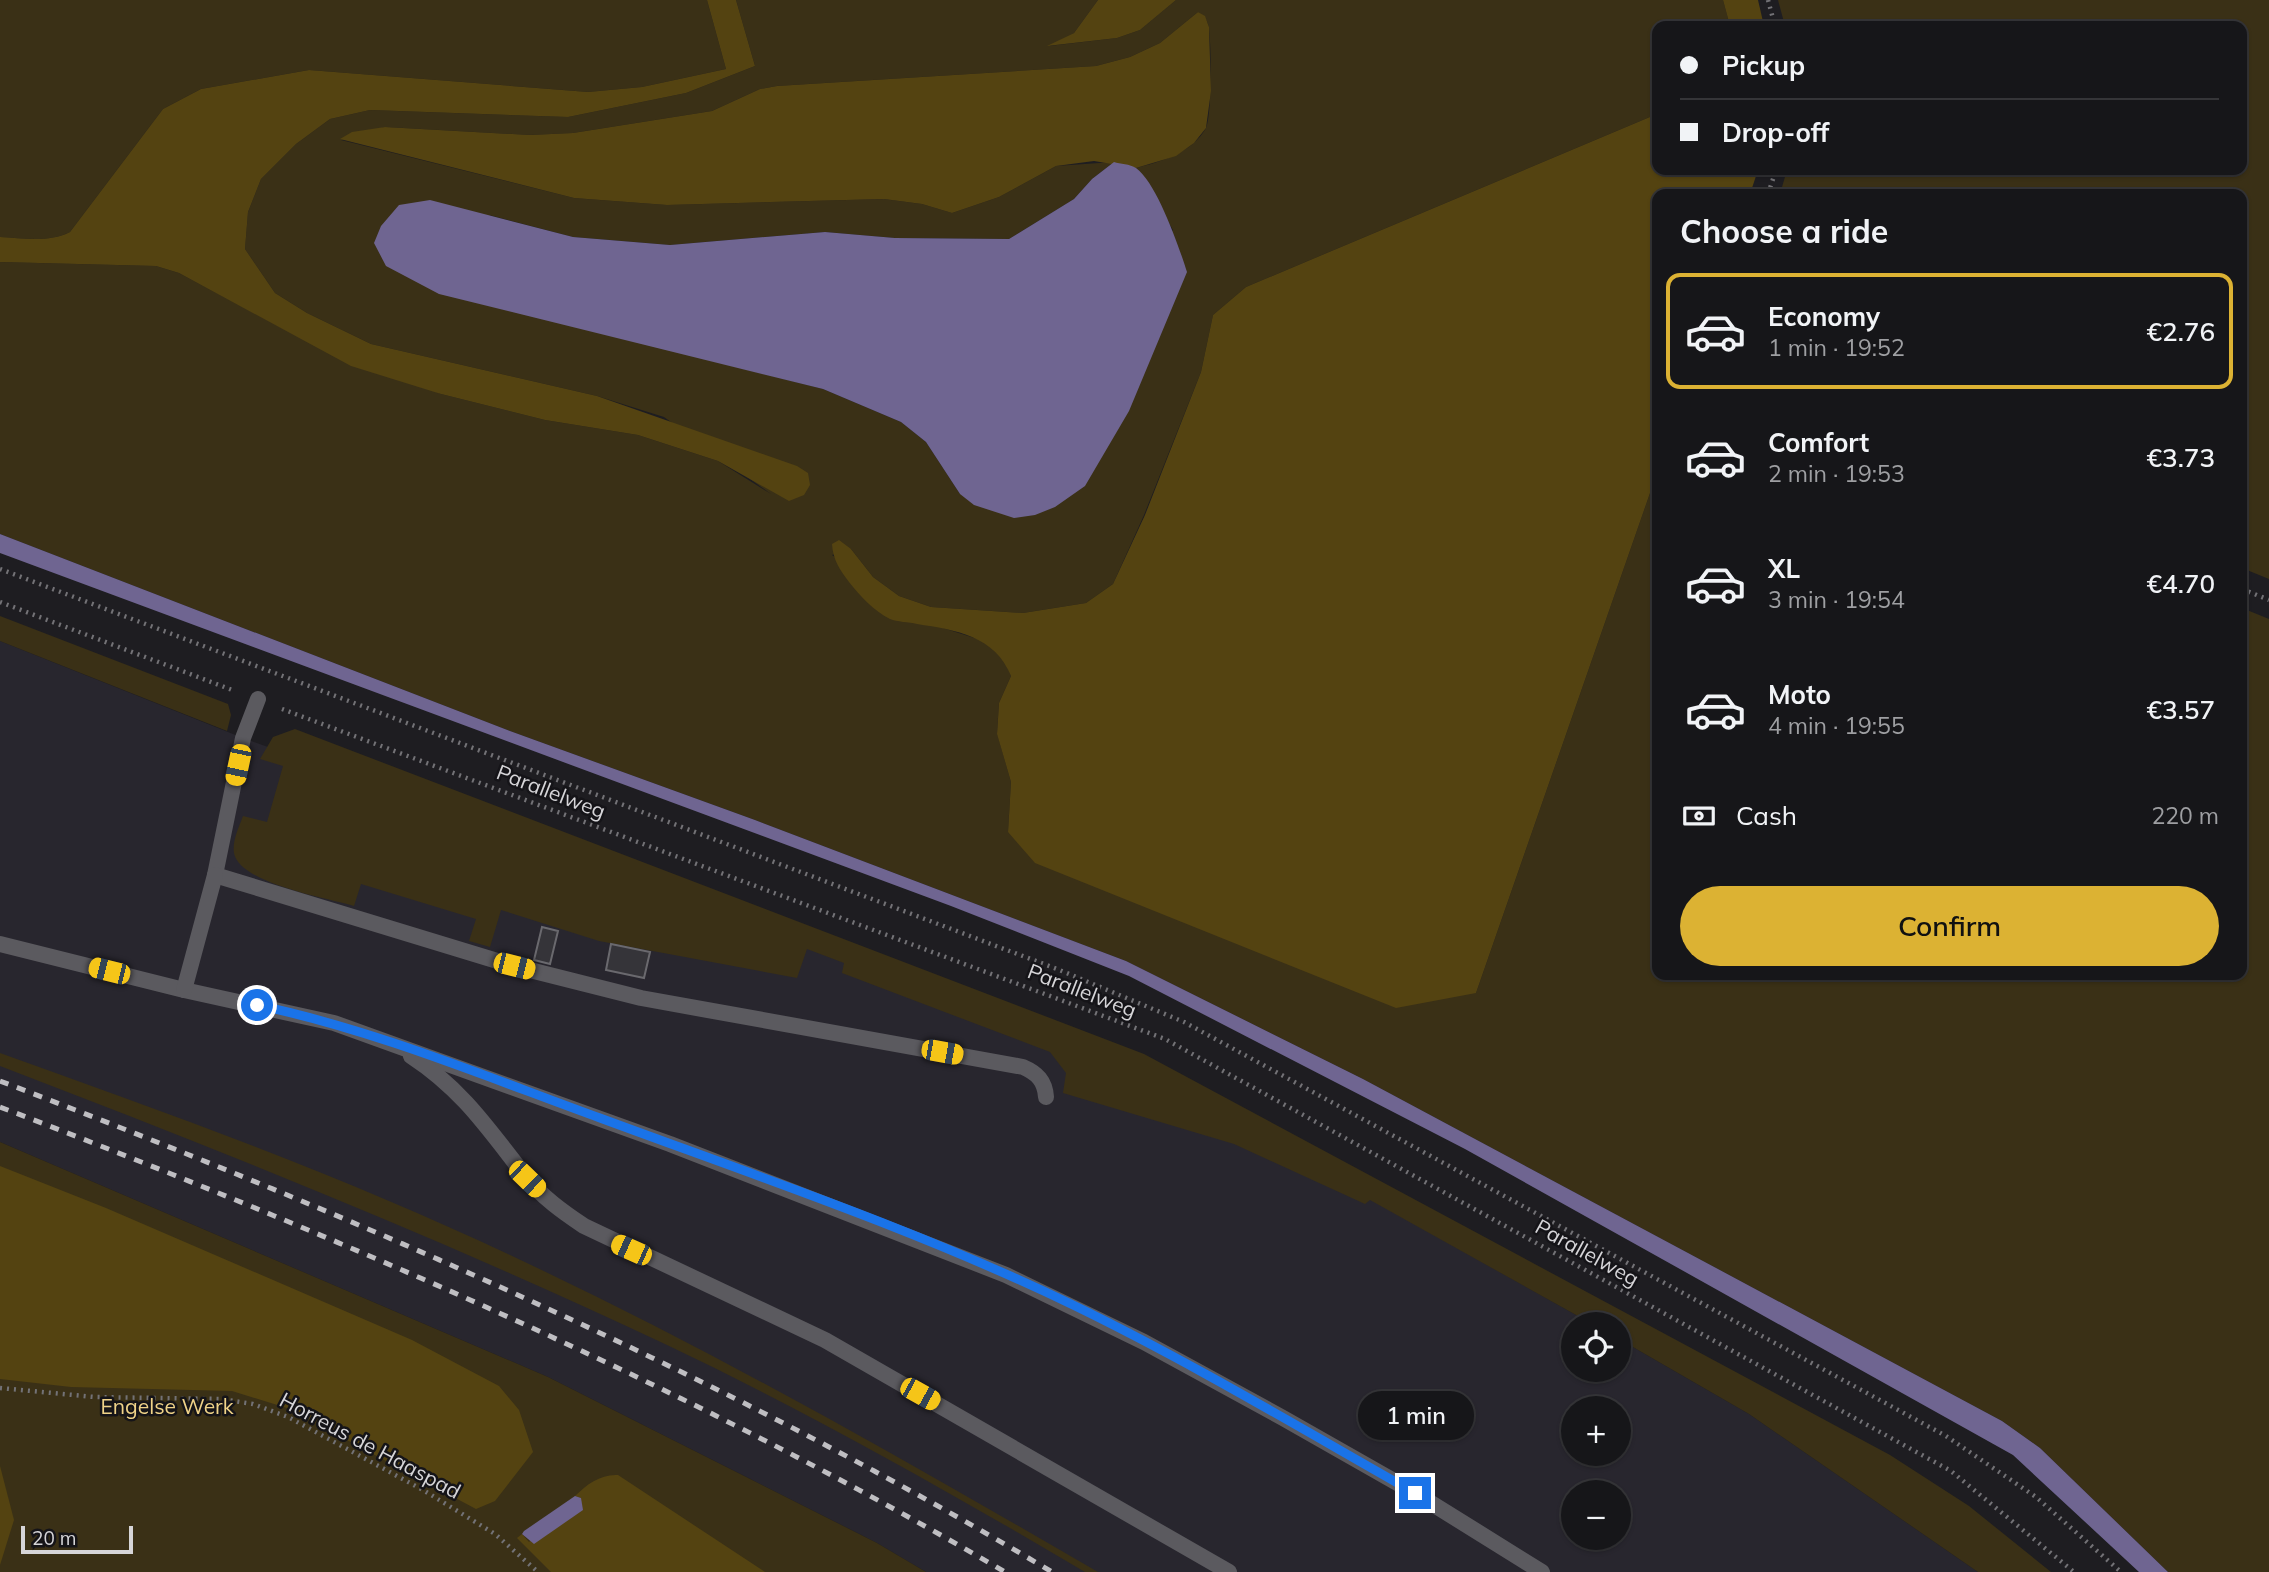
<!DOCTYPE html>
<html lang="en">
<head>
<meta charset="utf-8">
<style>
	:root { --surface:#161619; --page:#1f1f22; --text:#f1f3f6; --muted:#9e9fa2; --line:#353538; --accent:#dcb233 }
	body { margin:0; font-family:Mulish,sans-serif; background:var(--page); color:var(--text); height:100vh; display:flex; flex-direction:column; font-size:26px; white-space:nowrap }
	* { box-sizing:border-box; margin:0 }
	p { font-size:23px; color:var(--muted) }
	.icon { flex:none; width:38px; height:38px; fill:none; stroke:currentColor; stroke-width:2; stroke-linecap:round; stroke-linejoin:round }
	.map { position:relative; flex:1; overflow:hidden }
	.side { position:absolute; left:1652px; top:189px; width:595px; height:791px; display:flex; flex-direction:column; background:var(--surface); border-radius:14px; box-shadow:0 2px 5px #0004,0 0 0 2px var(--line) }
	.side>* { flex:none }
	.banner { position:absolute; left:1652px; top:21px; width:595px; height:154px; border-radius:14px; box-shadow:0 2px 5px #0004,0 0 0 2px var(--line); display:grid; align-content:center; height:154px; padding:0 28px; background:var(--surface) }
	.controls { position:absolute; left:1561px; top:1312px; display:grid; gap:14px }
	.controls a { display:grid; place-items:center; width:70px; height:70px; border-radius:50%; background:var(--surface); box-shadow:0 2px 5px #0004,0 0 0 2px var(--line); font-size:35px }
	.scale { position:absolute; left:21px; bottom:18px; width:112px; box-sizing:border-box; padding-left:7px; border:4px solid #d6d5d8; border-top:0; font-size:19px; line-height:24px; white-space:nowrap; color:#d6d5d8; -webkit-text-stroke:5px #151418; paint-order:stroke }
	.end { position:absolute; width:32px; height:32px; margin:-16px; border:9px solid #1a73e8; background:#fff; box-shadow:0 0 0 4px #fff }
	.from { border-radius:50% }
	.bubble { position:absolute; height:49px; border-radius:24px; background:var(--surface); box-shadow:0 2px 5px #0004,0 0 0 2px var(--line); font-size:23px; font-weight:600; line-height:49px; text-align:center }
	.car { position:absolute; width:21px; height:42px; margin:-21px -10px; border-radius:9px; box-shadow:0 0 5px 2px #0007; background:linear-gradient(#f5c518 24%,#345 0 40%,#f5c518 0 76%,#345 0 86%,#f5c518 0) }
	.banner b { display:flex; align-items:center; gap:24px; height:66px; font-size:26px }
	.banner b+b { border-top:2px solid var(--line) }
	.banner i { width:18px; height:18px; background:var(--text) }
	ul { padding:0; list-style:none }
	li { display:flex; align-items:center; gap:21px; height:116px; margin:0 14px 10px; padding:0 14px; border:4px solid transparent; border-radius:14px }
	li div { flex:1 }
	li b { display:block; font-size:26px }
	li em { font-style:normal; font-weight:600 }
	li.current { border-color:var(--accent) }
	li>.icon { width:63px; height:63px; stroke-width:1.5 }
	h2 { padding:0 28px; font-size:32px; line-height:84px }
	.pay { display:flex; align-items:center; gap:18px; height:77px; padding:0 28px; font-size:26px }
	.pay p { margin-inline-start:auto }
	.primary-button { display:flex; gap:14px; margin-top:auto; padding:14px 28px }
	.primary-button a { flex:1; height:80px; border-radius:42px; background:var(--accent); color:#111; font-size:28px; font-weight:600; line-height:80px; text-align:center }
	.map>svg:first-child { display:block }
	.built { fill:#28262e; fill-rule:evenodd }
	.green { fill:#3a3016; fill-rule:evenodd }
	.forest { fill:#544311 }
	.water { fill:#6f6591 }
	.building { fill:#353439; stroke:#6a696e; stroke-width:2 }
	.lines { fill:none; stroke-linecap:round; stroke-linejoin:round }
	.path { stroke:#737276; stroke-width:4.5; stroke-dasharray:2 5; stroke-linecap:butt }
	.service { stroke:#5b5a5f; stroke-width:16 }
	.rail { stroke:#bfbec2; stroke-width:5; stroke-dasharray:9 9; stroke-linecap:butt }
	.route { stroke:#1a73e8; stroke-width:9 }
	.labels { text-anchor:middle; stroke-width:5; stroke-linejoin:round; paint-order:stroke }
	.street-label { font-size:21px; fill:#d6d5d8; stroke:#151418 }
	.park-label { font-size:21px; fill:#f0d388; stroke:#151418 }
</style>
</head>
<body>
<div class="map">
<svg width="2269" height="1572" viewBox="0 0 2269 1572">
	<rect width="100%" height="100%" fill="#1e1d21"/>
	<path class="built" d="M0,641L243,738L511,835L942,1000L1370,1199L1594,1325H1573V1370H1619V1339L1749,1414L1978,1572H926L877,1543L548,1377L0,1142ZM1573,1409H1619V1454H1573ZM1573,1493H1619V1538H1573Z"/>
	<g class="green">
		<path d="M0,0H707L726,69L642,87L588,92L309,70L201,89L163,109L70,232C48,243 23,238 0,237Z"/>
		<path d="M736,0H1098L1074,33L1049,46L1117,38L1140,30L1176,0H1723L1730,26H1657V114L1246,287L1213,315L1201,372L1144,515L1113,584L1086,603L1023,613L931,607L899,596L873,577L851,549L832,555L943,628L987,642L1004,658L1011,676L999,703L997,733L1011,782L1008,832L1476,993L1657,473V975H2242V608L2269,619V1572H2168L2040,1448L2002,1421L1363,1079L1126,961L755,820L510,731L0,534V262L156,266L179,273L280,327L441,394L545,420L638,435L718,461L771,494L664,417L597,396L371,344L307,313L275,293L245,249L248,212L261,179L296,144L330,119L370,110L568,117L686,93L755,66ZM1198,12C1203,16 1206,18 1208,24C1212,38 1212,116 1206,128C1192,153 1160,162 1136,168L1173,230L960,494L926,442L901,422L823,389L701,358L489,215L573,237L670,245L825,232L895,238L1009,239L1074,199L1092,179L1114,162L1056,166L999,197L952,213L922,204L884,199L667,205L574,198L341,140L385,127L530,135L573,133L712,111L760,89L777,86L1096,66L1130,57L1160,43Z"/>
		<polygon points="1778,0 2269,0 2269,579 2242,568 2242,194 1780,194 1787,170 2242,170 2242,26 1785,26"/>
		<polygon points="0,616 228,704 231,715 227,731 0,641"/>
		<path d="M295,729L1144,1054L1890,1455L1969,1506L2051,1572H1978L1749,1414L1619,1339V1325H1594L1370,1200L1365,1204L1234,1144L1063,1093L1066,1073L1050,1052L842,973L844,963L807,949L797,978L599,941L501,910L490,947L469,941L476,919L361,884L354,906C327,898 239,883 234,853C232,841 239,827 243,816L267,822L283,766L260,759L273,737Z"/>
		<path d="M0,1053C130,1100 261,1146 389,1201C634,1305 867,1438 1098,1572H1085C948,1491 810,1413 667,1345C449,1242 225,1152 0,1066Z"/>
		<polygon points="0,1142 548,1377 877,1543 926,1572 0,1572"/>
	</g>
	<g class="forest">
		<path d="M707,0H736L755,66L686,93L568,117L370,110L330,119L296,144L261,179L248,212L245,249L275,293L307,313L371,344L597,396L797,466L808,473L810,485L804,495L789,501L718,461L638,435L545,420L441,394L351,366L179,273L156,266L0,262V237C23,238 48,243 70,232L163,109L201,89L309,70L588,92L642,87L726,69Z"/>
		<polygon points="1098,0 1176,0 1140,30 1117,38 1047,46 1074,33"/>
		<polygon points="1723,0 1758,0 1764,26 1730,26"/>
		<polygon points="1198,12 1205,16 1209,27 1211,91 1206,128 1194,143 1176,156 1136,168 1094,161 1056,166 999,197 952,213 922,204 884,199 667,205 574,198 340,139 352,132 385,127 530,135 573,133 712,111 760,89 777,86 1096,66 1130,57 1160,43"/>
		<path d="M1657,114V170H1758L1750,194H1657V473L1476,993L1396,1008L1035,863L1008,832L1011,782L997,734L999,703L1011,676C995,636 956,630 917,624C909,622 897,622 890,619C874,611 860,596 849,582C840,570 833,560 832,544L839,540L851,549L873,577L899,596L931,607L1023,613L1086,603L1113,584L1145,515L1201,372L1213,315L1246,287Z"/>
		<polygon points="0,1166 106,1208 412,1340 499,1386 519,1410 533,1452 495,1501 476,1509 287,1408 232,1391 71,1387 0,1379"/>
		<polygon points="0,1466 14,1520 0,1565"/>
		<path d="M618,1475L765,1572H551L517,1538L522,1534L529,1542L581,1498L575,1496C587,1484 601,1474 618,1475Z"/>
	</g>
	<g class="water">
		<path d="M1114,162C1120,164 1130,164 1136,168C1157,183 1179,247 1187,272L1129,411L1085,486L1055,507L1035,515L1014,518L974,505L960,494L926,442L901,422L823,389L439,294L386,266L374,243L381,226L399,205L430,200L573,237L670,245L825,232L895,238L1009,239L1074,199L1092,179Z"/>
		<polygon points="0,534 510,731 755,820 1126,961 1363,1079 2002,1421 2040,1448 2168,1572 2139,1572 2013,1455 1465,1149 1129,976 951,906 0,553"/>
		<polygon points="575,1496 581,1498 583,1510 534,1544 522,1534 524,1531"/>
	</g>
	<g class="building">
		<polygon points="542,927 558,931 550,964 534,960"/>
		<polygon points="611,944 650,952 644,978 606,970"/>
	</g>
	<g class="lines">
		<g class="path">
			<polyline points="1768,0 1775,26"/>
			<polyline points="1768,194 1776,170"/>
			<polyline points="0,569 1057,969 1184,1022 1946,1436 2036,1497 2121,1572"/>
			<polyline points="2242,589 2269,600"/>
			<polyline points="0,602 235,691"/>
			<polyline points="282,709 1165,1039 1951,1471 2074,1572"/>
			<polyline points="0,1388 94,1397 221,1399 253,1404 288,1417 423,1490 495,1534 538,1572"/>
		</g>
		<g class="service">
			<path d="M258,699L243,738L215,875L514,966L641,998L1023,1067C1037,1073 1045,1081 1046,1097"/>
			<polyline points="0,944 184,990 334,1023 670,1144 1006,1275 1144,1342 1283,1418 1415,1493 1542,1572"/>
			<polyline points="184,990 215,875"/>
			<path d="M411,1056C463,1090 489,1130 526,1177C542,1197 563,1212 584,1226L825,1340L1229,1572"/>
		</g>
		<g class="rail">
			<path d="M0,1081C362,1219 719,1373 1052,1572"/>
			<path d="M0,1107C345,1239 686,1385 1005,1572"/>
		</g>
	</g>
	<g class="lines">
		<path class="route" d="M257,1005C375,1030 487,1077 600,1118C757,1176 920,1231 1071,1304C1189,1361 1302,1429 1415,1493"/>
	</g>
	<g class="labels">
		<g class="street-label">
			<text transform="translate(551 792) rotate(21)" y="7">Parallelweg</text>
			<text transform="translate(1082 991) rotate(21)" y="7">Parallelweg</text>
			<text transform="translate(1587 1253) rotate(29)" y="7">Parallelweg</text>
			<text transform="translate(370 1446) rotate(28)" y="7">Horreus de Haaspad</text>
		</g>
		<g class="park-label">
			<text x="167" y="1414">Engelse Werk</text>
		</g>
	</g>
</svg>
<div class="controls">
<a><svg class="icon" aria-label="locate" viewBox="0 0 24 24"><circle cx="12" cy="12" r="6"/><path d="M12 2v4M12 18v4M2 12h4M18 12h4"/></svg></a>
<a>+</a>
<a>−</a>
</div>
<div class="scale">20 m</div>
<i class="end from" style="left:257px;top:1005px"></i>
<i class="end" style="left:1415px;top:1493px"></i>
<div class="bubble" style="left:1358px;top:1391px;width:116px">1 min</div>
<i class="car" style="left:238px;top:765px;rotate:192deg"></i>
<i class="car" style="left:514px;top:966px;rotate:104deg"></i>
<i class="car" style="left:109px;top:971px;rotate:284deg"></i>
<i class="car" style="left:942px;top:1052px;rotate:100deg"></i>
<i class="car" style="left:527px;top:1179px;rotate:134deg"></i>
<i class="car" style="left:631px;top:1250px;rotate:294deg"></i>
<i class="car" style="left:920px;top:1394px;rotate:119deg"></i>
<div class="banner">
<b><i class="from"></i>Pickup</b>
<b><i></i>Drop-off</b>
</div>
<section class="side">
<h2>Choose a ride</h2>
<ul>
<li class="current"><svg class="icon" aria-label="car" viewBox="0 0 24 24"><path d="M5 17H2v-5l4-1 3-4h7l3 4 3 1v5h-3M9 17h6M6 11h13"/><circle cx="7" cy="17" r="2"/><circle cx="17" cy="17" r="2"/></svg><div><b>Economy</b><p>1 min · 19:52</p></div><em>€2.76</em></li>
<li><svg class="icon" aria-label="car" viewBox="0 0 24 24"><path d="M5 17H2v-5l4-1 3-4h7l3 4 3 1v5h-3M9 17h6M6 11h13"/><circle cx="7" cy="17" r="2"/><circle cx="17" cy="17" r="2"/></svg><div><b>Comfort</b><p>2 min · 19:53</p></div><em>€3.73</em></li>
<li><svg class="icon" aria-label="car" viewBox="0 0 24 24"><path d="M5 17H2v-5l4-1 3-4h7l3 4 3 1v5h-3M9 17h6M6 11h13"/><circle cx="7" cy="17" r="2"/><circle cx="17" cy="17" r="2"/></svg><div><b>XL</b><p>3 min · 19:54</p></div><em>€4.70</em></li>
<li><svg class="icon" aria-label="car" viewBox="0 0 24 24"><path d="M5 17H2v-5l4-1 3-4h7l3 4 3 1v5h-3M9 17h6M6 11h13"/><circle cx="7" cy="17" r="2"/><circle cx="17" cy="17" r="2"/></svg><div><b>Moto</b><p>4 min · 19:55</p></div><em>€3.57</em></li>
</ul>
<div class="pay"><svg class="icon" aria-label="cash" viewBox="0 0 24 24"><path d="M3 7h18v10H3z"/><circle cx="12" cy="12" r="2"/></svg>Cash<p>220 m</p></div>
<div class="primary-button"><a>Confirm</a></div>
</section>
</div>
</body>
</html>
